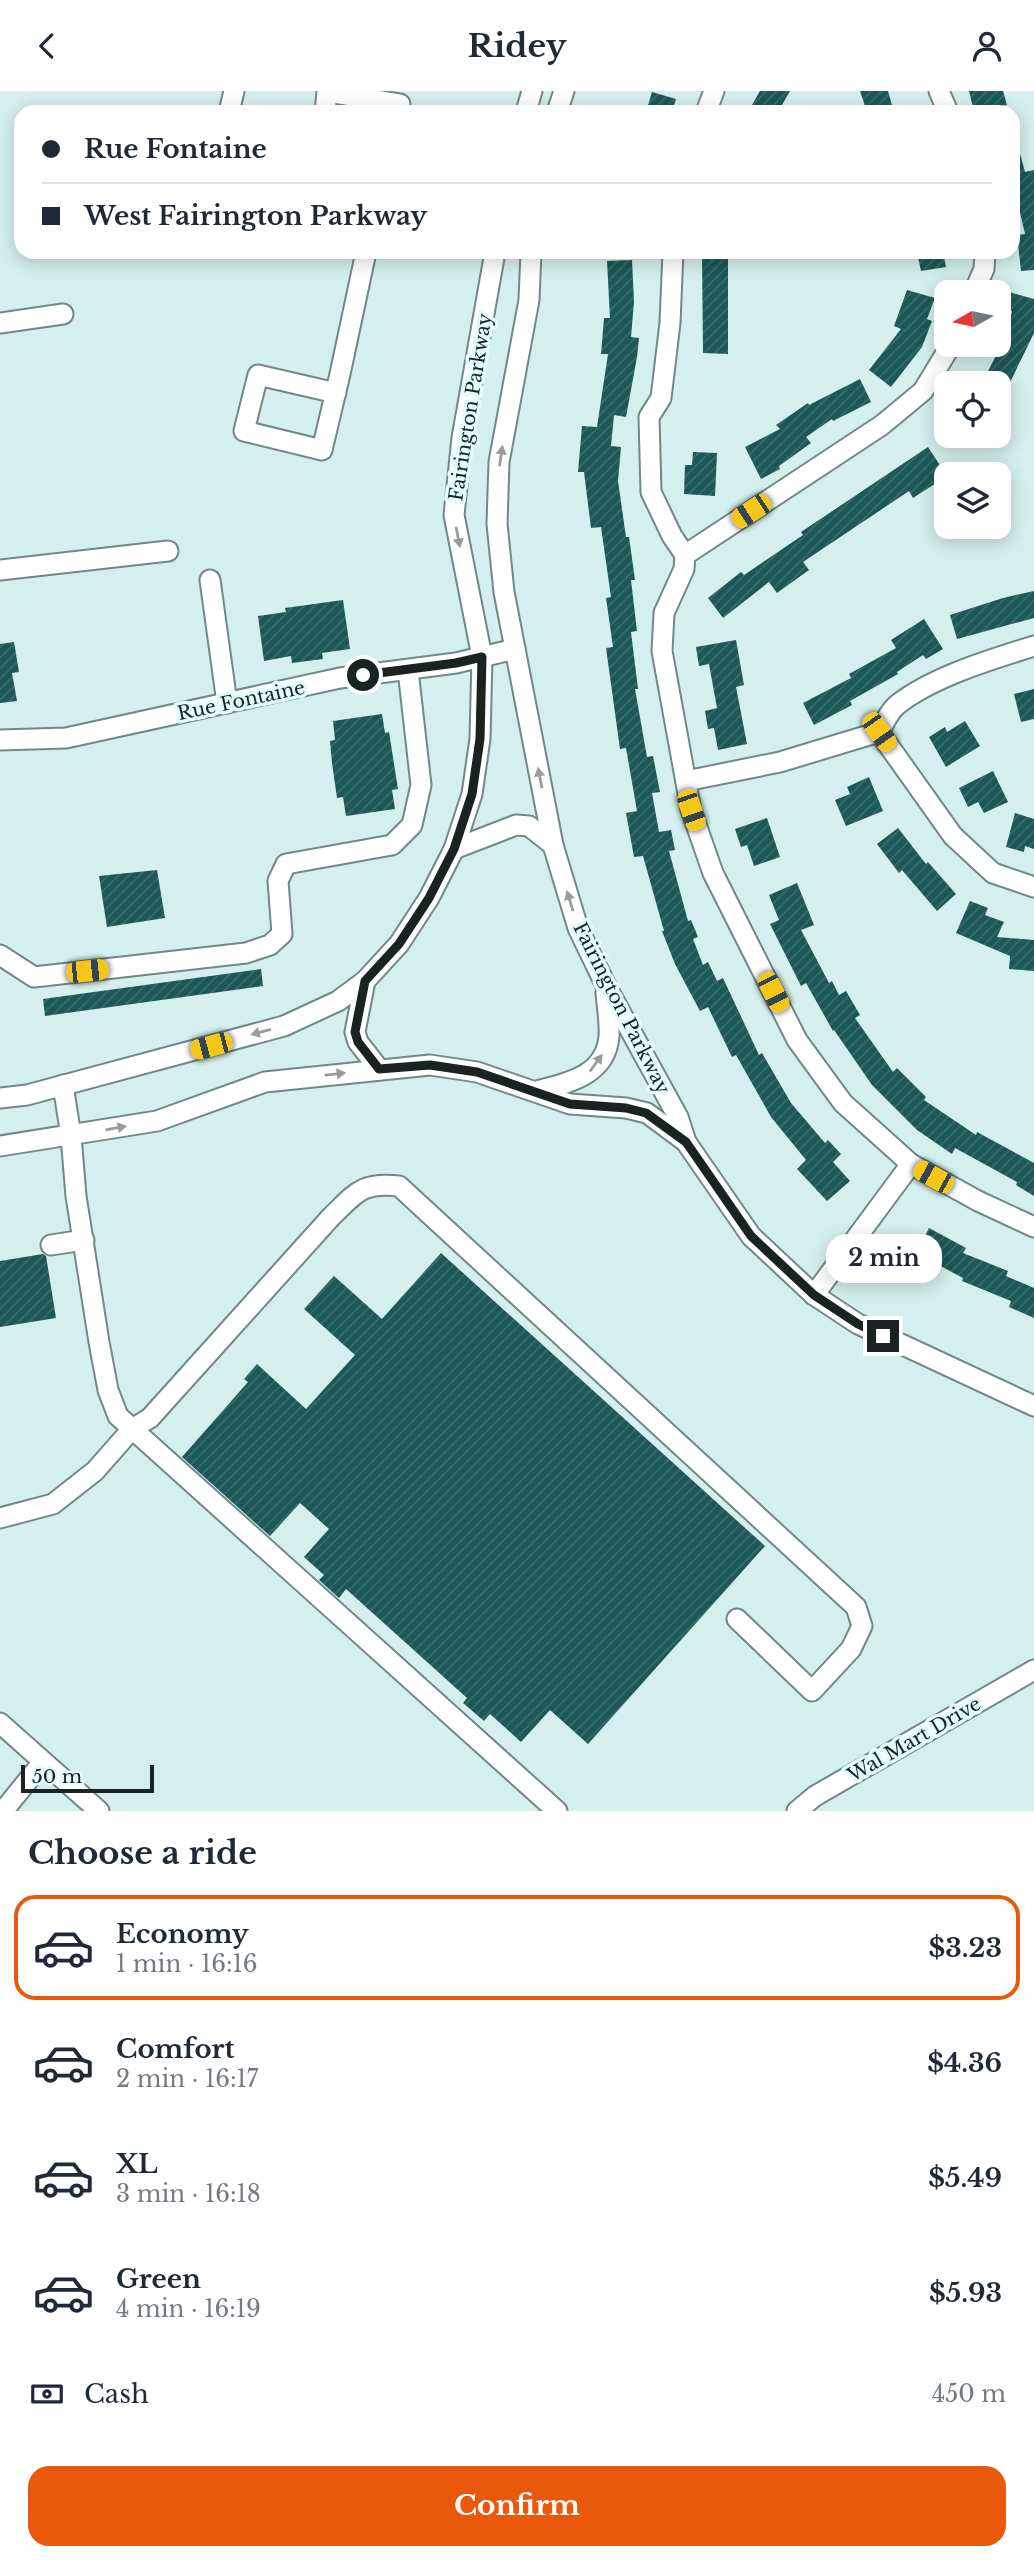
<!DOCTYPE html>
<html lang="en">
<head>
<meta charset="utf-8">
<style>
	:root { --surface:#fff; --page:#f2f2f3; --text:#1f2937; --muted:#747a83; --line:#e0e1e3; --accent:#ea580c }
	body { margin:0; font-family:"Libre Baskerville",serif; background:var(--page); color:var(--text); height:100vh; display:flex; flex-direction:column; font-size:26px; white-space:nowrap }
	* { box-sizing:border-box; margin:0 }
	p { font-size:23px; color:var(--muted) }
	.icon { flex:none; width:38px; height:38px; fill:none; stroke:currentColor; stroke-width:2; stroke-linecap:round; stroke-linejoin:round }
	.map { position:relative; height:1720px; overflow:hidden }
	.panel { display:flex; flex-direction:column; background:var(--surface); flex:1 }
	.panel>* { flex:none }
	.guide { position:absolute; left:14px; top:14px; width:1006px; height:154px; border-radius:21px; box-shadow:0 4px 18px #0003; display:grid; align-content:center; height:154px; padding:0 28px; background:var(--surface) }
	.needle { width:46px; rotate:261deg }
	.tools { position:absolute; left:934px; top:189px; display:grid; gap:14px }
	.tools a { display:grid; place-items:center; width:77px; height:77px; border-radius:14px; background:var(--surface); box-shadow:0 4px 18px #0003; font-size:35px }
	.scale { position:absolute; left:21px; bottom:18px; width:133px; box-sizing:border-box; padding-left:7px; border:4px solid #182322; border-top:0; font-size:19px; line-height:24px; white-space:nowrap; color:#182322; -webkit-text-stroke:5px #e1fcfb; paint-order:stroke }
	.end { position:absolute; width:32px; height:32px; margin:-16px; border:9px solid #182322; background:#fff; box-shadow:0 0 0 4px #fff }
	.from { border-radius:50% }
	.bubble { position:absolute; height:49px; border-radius:21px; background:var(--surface); box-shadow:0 4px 18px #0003; font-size:23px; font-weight:700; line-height:49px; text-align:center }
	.car { position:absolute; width:21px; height:42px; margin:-21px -10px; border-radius:9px; box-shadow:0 0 5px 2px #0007; background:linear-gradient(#f5c518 24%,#345 0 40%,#f5c518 0 76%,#345 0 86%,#f5c518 0) }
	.guide b { display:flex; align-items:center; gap:24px; height:66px; font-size:26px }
	.guide b+b { border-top:2px solid var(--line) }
	.guide i { width:18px; height:18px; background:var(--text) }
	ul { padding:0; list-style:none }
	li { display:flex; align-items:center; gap:21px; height:105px; margin:0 14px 10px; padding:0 14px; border:4px solid transparent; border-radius:21px }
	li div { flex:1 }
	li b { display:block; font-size:26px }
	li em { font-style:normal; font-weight:700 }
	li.active { border-color:var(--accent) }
	li>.icon { width:63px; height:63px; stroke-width:1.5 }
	h2 { padding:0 28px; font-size:32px; line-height:84px }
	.pay { display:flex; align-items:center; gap:18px; height:77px; padding:0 28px; font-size:26px }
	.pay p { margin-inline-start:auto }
	.action { display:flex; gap:14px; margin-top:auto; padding:14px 28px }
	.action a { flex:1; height:80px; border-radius:21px; background:var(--accent); color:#fff; font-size:28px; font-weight:700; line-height:80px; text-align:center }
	header { display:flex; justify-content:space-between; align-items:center; height:91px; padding:0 28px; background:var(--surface); font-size:32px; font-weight:700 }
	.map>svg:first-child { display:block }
	.building { fill:url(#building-hatch) }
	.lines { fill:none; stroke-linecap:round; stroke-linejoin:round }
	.minor-casing { stroke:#708988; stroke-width:23 }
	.minor { stroke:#fff; stroke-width:19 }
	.oneway { fill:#979c9c }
	.route { stroke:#182322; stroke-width:9 }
	.labels { text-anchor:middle; stroke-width:7; stroke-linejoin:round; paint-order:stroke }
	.street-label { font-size:19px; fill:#182322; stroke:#e1fcfb }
</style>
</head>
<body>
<header><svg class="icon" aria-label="back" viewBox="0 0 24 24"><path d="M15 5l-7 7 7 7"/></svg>Ridey<svg class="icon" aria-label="person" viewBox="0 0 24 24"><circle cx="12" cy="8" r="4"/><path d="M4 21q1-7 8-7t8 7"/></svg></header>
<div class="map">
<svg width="1034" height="1720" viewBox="0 0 1034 1720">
	<defs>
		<pattern id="building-hatch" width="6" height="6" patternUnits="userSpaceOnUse" patternTransform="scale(1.75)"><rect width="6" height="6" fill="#1b5857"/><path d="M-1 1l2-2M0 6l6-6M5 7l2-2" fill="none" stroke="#3b6c6b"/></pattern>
	</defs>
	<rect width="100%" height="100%" fill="#d4efed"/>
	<g class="building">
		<polygon points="760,0 790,0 778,21 748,21"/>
		<polygon points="860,0 888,0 894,21 867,21"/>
		<polygon points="969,0 1003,0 1007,14 974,21"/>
		<polygon points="652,1 676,8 672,21 646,21"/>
		<polygon points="1013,55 1018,55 1025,81 1034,79 1034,179 1021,180 1017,144 1025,143 1013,91"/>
		<polygon points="917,161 943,161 946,176 921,180"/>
		<polygon points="728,164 728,263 703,262 702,165"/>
		<polygon points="632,169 634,211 631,246 639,247 637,266 626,326 614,324 611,355 621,356 618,390 626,446 629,446 635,489 631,489 637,540 631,541 638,598 635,598 647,666 653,665 660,701 652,702 659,741 671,739 675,759 669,760 688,830 691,829 698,846 693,848 703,874 708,871 717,890 723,887 759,964 762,962 791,1012 825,1052 828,1049 841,1063 833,1071 850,1090 827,1110 797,1078 806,1069 771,1026 736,964 732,966 708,916 700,920 675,873 662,840 664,840 643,765 634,766 626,722 637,720 626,657 620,658 606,557 613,556 606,507 611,506 601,436 591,437 584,381 578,381 582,335 597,336 608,263 601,263 604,227 610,227 607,170"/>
		<polygon points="907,199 935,207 927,228 932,230 922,256 891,296 869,279 901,238 894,235"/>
		<polygon points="1009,201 1034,208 1034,242 999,314 999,292 982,292 1006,245 1012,220 1004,218"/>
		<polygon points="860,288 871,311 833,330 832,328 806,346 811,352 779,375 780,378 761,388 745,356 780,338 776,334 808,312 809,314"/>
		<polygon points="928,356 947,385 913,407 909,400 803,471 809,479 777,502 769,491 723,527 708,507 741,481 744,484 803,444 801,441"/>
		<polygon points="693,361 717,362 715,405 684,403 685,374 692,374"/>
		<polygon points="1034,500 1034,527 957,548 950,524 1003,507"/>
		<polygon points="343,509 350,558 322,562 323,568 292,572 291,565 264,570 258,525 286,521 285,517"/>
		<polygon points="924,528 943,558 926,568 923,564 897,581 898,583 850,610 852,614 814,634 803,612 851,587 849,583 896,557 891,549"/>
		<polygon points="736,549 744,594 736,596 747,653 718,659 714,637 708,638 705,620 717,617 709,573 699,575 696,556"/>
		<polygon points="14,551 19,581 12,582 17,610 0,612 0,553"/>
		<polygon points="1034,598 1034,628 1021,631 1014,603"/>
		<polygon points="382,623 385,642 389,641 398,698 392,699 395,718 346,725 343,706 337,707 332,672 330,650 335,649 333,630"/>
		<polygon points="965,630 980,655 946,676 929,646 945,636 947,641"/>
		<polygon points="993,680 1008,711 984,722 978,711 968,716 959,697"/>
		<polygon points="869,686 883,720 846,735 835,709 850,703 847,696"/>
		<polygon points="1015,722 1034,728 1034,758 1025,755 1024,761 1006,756"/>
		<polygon points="767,727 780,766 754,775 747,754 741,756 735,738"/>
		<polygon points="898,737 926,773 928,771 956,803 937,820 902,779 899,782 877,753"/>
		<polygon points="157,779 165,827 107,836 99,785"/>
		<polygon points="797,792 814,834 801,839 829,892 832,890 839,904 846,900 860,924 855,927 893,981 897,977 926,1006 924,1009 976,1044 977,1041 1034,1072 1034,1105 1016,1094 1017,1091 955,1057 952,1063 917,1039 872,994 834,939 833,940 806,892 801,895 770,833 779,829 769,804"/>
		<polygon points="970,810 988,817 985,824 1004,831 997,846 1034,849 1034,880 1009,878 1010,865 956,842"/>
		<polygon points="261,878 263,895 45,925 43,908"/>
		<polygon points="929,1137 966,1157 963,1162 1008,1180 1006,1185 1034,1197 1034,1227 1009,1216 1011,1210 962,1190 963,1187 916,1162"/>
		<polygon points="441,1162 765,1455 588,1653 550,1619 521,1651 490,1623 484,1630 463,1612 467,1607 346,1498 339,1507 319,1489 324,1484 304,1466 329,1438 300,1412 270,1445 182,1366 248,1291 244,1288 257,1273 306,1318 355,1264 304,1218 334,1185 382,1228"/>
		<polygon points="43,1163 46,1165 56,1227 0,1236 0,1170"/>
	</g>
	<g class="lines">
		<g class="minor-casing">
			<g id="minor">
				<polyline points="939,0 948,21"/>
				<polyline points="229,21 234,0"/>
				<polyline points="325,21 327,1 400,13 398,21"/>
				<polyline points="526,21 532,0"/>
				<polyline points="557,21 564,0"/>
				<polyline points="706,21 714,0"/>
				<polyline points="531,161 529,209 499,371 497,433 504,501 553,754 578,837 606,895 678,1026 686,1051"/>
				<polyline points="673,161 670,232 661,307 649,326 651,401 672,445 685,464"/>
				<polyline points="974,201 984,178 985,161"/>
				<polyline points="0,232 63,223"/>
				<polyline points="951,254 923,300 882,334 685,464 684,478 664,522 662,560 691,719 713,782 797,949 843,1012 911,1073 978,1110 1034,1136"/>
				<polyline points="336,302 258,284 244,340 322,359 340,283 366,161"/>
				<polyline points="0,479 168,460"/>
				<polyline points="210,489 227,612"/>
				<polyline points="879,641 953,745 993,782 1034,796"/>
				<polyline points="0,649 66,647 340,587 456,572 515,558"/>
				<path d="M686,690L780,671L879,641C884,633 889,620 897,614C932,586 992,568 1034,555"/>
				<polyline points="454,758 516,734 529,735 553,754"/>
				<polyline points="0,864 34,886 246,862 270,854 282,843 278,790 286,773 392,754 412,734 421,694 408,579"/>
				<polyline points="365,890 355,941 358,951 379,978"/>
				<polyline points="63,994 71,1045 76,1105 99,1251 108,1299 118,1325 557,1720"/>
				<path d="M537,1000C567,992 606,985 609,945C610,931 607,916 606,901"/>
				<polyline points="0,1007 27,1004 284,935 338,910 365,890 399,853 429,807 454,758 472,703 480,648 482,566 454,424 462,347 495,161"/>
				<polyline points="0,1055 157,1030 265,991 430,974 477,981 570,1013 626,1017 647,1022 686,1051 751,1145 814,1204 858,1233 1034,1315"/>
				<polyline points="51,1154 84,1149"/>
				<polyline points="814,1204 911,1073"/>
				<path d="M0,1427L53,1413L95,1380L132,1338L150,1327L331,1126C356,1102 361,1091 399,1095L856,1516L862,1535L851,1558L812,1600L737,1528"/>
				<polyline points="0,1632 99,1720"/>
				<polyline points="3,1720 43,1671"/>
				<polyline points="797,1720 815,1705 1034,1579"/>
			</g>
		</g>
		<use href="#minor" class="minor"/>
	</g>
	<defs><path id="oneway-solid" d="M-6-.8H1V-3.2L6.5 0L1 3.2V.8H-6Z" transform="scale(1.75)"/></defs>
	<g class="oneway">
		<use href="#oneway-solid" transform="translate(501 365) rotate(-82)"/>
		<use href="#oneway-solid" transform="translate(458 446) rotate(79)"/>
		<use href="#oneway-solid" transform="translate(540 687) rotate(-101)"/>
		<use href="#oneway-solid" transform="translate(570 810) rotate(-107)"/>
		<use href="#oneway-solid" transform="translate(261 941) rotate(165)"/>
		<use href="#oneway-solid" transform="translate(596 972) rotate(-54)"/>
		<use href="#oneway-solid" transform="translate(335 983) rotate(-6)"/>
		<use href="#oneway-solid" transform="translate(116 1037) rotate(-10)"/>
	</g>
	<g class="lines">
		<polyline class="route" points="363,584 456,572 482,566 480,648 472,703 454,758 429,807 399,853 365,890 355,941 358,951 379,978 430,974 477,981 570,1013 626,1017 646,1022 686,1051 751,1145 814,1204 858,1233 883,1245"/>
	</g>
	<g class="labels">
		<g class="street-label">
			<text transform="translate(470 316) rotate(-81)" y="7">Fairington Parkway</text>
			<text transform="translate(241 609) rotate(-12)" y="7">Rue Fontaine</text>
			<text transform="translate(622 917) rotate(63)" y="7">Fairington Parkway</text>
			<text transform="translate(914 1648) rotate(-30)" y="7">Wal Mart Drive</text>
		</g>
	</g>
</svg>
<div class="tools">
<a><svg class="needle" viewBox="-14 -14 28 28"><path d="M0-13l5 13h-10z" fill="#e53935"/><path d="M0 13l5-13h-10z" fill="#747a83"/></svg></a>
<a><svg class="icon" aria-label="locate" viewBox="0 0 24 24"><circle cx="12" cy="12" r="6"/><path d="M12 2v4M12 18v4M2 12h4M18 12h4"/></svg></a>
<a><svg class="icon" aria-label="layers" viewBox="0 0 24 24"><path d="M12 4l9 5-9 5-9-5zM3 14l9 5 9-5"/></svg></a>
</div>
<div class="scale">50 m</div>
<i class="end from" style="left:363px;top:584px"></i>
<i class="end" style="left:883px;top:1245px"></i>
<div class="bubble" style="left:826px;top:1143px;width:116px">2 min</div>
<i class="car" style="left:751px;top:420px;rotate:237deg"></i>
<i class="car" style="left:879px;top:641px;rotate:145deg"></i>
<i class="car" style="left:691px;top:719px;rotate:161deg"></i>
<i class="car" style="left:87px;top:880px;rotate:84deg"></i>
<i class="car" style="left:773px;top:901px;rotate:153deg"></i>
<i class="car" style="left:211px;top:955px;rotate:255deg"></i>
<i class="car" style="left:933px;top:1086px;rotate:299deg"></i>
<div class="guide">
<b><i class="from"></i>Rue Fontaine</b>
<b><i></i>West Fairington Parkway</b>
</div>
</div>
<section class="panel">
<h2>Choose a ride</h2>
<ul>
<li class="active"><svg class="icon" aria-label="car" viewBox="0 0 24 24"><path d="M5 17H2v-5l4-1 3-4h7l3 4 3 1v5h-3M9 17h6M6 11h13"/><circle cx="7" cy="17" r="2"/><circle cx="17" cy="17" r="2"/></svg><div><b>Economy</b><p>1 min · 16:16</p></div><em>$3.23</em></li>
<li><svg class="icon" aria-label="car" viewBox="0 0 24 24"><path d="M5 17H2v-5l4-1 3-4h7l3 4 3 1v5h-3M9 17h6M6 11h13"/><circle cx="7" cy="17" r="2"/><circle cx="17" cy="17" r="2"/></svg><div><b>Comfort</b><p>2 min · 16:17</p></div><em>$4.36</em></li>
<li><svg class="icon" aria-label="car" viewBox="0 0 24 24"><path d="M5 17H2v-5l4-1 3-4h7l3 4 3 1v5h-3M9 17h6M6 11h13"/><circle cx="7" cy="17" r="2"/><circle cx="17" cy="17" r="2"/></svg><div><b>XL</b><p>3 min · 16:18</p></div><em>$5.49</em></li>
<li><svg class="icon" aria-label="car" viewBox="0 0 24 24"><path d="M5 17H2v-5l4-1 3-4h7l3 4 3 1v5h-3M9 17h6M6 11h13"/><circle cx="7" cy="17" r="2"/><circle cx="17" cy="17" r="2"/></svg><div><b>Green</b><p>4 min · 16:19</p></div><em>$5.93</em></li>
</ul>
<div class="pay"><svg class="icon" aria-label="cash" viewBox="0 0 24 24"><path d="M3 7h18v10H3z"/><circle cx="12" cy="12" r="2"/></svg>Cash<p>450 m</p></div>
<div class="action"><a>Confirm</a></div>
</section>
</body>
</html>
